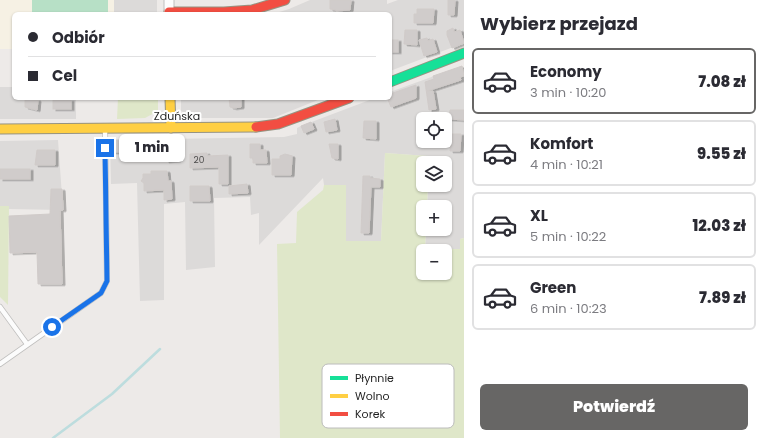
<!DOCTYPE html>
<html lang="pl">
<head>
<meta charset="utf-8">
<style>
	:root { --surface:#fff; --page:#f2f2f3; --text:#2b2b33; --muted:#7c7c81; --line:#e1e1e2; --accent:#676665 }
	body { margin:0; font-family:Poppins,sans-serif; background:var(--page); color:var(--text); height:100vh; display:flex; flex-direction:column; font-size:15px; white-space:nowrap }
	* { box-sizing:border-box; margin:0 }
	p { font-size:13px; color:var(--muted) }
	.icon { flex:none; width:22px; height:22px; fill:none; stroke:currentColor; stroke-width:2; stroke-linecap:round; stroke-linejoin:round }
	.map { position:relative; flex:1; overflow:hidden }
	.details { display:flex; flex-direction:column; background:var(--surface); width:300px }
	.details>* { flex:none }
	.banner { position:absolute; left:12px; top:12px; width:380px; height:88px; border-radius:6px; box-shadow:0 1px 3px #0004; display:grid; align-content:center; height:88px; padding:0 16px; background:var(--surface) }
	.buttons { position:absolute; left:416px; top:112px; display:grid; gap:8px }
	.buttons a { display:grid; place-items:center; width:36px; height:36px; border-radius:6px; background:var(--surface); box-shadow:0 1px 3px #0004; font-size:20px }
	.end { position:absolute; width:18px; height:18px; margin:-9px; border:5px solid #1a73e8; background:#fff; box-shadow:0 0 0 2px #fff }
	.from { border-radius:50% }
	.bubble { position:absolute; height:28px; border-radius:6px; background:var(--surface); box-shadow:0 1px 3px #0004; font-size:13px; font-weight:800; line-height:28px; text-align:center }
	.banner b { display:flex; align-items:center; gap:14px; height:38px; font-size:15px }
	.banner b+b { border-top:1px solid var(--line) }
	.banner i { width:10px; height:10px; background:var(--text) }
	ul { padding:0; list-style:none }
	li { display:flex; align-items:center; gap:12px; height:66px; margin:0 8px 6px; padding:0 8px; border:2px solid var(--line); border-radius:6px }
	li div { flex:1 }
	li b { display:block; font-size:15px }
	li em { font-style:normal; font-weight:800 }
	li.selected { border-color:var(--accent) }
	li>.icon { width:36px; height:36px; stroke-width:1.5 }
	h2 { padding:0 16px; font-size:18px; line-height:48px }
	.action { display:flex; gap:8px; margin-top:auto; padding:8px 16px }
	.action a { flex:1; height:46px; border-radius:6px; background:var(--accent); color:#fff; font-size:16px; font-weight:800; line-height:46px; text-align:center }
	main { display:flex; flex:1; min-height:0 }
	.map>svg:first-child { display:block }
	.residential { fill:#dcdad9; fill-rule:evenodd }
	.education { fill:#f6f1e4 }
	.grass { fill:#dfe7c9 }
	.pitch { fill:#b7e0c6 }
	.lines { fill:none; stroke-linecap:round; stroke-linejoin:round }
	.stream { stroke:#bdddde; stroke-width:2.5 }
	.building { fill:#d0cccb; stroke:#d0cbc9; filter:url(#shadow) }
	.lane-casing { stroke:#c0bfbe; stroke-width:6 }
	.street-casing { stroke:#c0bfbe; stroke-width:11 }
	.fast-casing { stroke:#969381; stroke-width:11 }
	.slow-casing { stroke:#969381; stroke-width:11 }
	.jam-casing { stroke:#969381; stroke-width:11 }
	.lane { stroke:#fcfcfc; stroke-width:4.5 }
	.street { stroke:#fcfcfc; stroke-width:9 }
	.fast { stroke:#16e098; stroke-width:9 }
	.slow { stroke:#ffcf43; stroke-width:9 }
	.jam { stroke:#f24e42; stroke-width:9 }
	.route { stroke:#1a73e8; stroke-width:5 }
	.labels { text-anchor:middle; stroke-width:4; stroke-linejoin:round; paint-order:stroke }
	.number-label { font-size:9px; fill:#4b4a4a }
	.street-label { font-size:11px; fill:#1f1f1f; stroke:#fff }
	.key { fill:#fff; stroke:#bcbcbc; stroke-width:1 }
	.key-label { font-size:11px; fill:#1f1f1f }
</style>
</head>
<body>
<main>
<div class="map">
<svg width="464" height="438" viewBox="0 0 464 438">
	<defs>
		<filter id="shadow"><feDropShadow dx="3" dy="1.5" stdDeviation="0" flood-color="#0004"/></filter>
	</defs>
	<rect width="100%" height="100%" fill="#edeae8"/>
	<g class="residential">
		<rect x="114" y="0" width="43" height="14"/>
		<polygon points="310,0 387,0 387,4 398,0 464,0 464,43 390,71 390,14 276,14 276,13 289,9"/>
		<path d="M462,66L463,69H464V238L460,239V249H443L442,251H425L426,229H445V207H427L428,185H445V163H428V156L385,153L381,241H346V185H324L323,178L259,245V213L251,215L250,197L214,198L215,267L186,270L185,202L164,204V300L140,301L137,183L111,184L110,140L284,137L297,134V128L301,126L375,98H390V92ZM423,119H445V141H423Z"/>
		<polygon points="0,87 14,87 14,98 76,98 76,119 0,119"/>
		<polygon points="181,98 323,98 273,118 195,118 181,111"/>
		<polygon points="58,140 63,210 8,209 8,206 0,206 0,141"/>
	</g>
	<polygon class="education" points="0,0 114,0 114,14 14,14 14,49 0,49"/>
	<g class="grass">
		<polygon points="118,98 158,98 158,111 145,118 117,119"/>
		<polygon points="385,153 428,156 428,163 423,163 423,185 428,185 427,207 423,207 423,229 426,229 425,251 423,251 423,273 445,273 445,251 442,251 442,249 460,249 460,239 464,238 464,438 280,438 277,244 296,243 297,212 323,190 324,185 346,185 346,241 381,241"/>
		<polygon points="0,206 9,206 8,305 0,297"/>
	</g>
	<rect class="pitch" x="32" y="0" width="76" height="14"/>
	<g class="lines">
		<polyline class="stream" points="53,438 112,394 160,349"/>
	</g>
	<g class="building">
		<polygon points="330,0 351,0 350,10 336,11 336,10 330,9"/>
		<polygon points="448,0 455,0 454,15 448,15"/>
		<polygon points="417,9 434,9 433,23 414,23 414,14 417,14"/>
		<polygon points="453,28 454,32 460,30 464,43 452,48 447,35 447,31"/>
		<polygon points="405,30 417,30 417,45 404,44"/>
		<polygon points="427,38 428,41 433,39 437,52 424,56 419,40"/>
		<rect x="390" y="40" width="8" height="12"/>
		<polygon points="462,66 464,76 460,77 461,80 427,91 433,91 436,109 429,110 425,82 434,79 433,76"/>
		<polygon points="416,85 416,98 391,107 388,100 390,99 390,94"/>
		<polygon points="229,98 241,98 241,107 234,108 230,107"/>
		<polygon points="25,99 38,100 37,110 25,107"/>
		<rect x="53" y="100" width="18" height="9"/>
		<polygon points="450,110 464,110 464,120 449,119"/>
		<polygon points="335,119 337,130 326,132 324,122"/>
		<polygon points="364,121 376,121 376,139 363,138"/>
		<polygon points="311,122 314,129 304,133 301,126"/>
		<polygon points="451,134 461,134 460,151 450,151"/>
		<rect x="110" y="140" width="16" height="12"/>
		<polygon points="250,144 260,144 260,150 266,150 267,163 253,163 253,158 250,158"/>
		<polygon points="329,144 338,144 338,159 332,158"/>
		<polygon points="165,146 178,147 178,160 166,161"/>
		<polygon points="37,150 55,150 55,165 35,165"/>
		<polygon points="207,153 207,156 228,155 228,184 219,184 219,167 190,168 190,154"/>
		<polygon points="285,154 292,156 291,175 272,175 272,159 280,159 280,156"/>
		<rect x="0" y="169" width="30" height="10"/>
		<polygon points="151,171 167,171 168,181 171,181 172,199 164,200 164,190 144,191 144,183 141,181 143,178 143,174 151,174"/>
		<polygon points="363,176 370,176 370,178 380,179 380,187 371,187 369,233 361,233"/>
		<polygon points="247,184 248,193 229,194 229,186"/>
		<polygon points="190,186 209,186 210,201 190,201"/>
		<polygon points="51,189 62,189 63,210 60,210 62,284 38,284 37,252 10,253 9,216 50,214"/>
	</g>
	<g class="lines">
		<g class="lane-casing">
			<g id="lane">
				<polyline points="0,307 27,344"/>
				<polyline points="0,364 101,293 107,281 105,129"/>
			</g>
		</g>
		<g class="street-casing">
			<polyline id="street" points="169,0 169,14"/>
		</g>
		<g class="fast-casing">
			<polyline id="fast" points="390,82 464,53"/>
		</g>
		<g class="slow-casing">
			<g id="slow">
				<polyline points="170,98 171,128"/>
				<polyline points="0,129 256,127"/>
			</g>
		</g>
		<g class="jam-casing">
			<g id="jam">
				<polyline points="169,12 224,12 252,10 285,0"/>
				<polyline points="256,127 278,124 349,98"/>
			</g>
		</g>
		<use href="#lane" class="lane"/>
		<use href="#street" class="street"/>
		<use href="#fast" class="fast"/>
		<use href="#slow" class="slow"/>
		<use href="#jam" class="jam"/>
	</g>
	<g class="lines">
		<polyline class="route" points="52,327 101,293 107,281 105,148"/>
	</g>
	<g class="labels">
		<g class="number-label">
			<text x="199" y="163">20</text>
		</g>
		<g class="street-label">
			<text x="177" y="120">Zduńska</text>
		</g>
	</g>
	<rect x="322" y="364" width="132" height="64" rx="6" class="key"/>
	<rect x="330" y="376" width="18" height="4" fill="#16e098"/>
	<rect x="330" y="394" width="18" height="4" fill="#ffcf43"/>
	<rect x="330" y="412" width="18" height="4" fill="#f24e42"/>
	<g class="key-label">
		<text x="355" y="382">Płynnie</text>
		<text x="355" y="400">Wolno</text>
		<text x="355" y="418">Korek</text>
	</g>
</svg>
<div class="buttons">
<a><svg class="icon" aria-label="locate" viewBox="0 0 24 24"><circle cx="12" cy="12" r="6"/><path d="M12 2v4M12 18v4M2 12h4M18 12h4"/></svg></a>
<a><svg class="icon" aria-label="layers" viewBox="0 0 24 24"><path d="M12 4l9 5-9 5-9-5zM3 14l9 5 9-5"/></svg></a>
<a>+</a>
<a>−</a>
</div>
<i class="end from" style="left:52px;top:327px"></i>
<i class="end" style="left:105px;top:148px"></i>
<div class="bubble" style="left:119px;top:134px;width:66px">1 min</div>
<div class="banner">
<b><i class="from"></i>Odbiór</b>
<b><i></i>Cel</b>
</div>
</div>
<section class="details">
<h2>Wybierz przejazd</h2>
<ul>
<li class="selected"><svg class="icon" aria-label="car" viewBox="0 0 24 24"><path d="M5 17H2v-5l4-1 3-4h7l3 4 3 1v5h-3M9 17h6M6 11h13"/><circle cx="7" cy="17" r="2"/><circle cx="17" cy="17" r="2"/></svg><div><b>Economy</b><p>3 min · 10:20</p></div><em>7.08 zł</em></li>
<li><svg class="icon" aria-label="car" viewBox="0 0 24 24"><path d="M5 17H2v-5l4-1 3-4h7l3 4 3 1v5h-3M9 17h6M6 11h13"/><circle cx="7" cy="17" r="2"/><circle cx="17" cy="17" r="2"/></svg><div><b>Komfort</b><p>4 min · 10:21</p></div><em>9.55 zł</em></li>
<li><svg class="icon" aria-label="car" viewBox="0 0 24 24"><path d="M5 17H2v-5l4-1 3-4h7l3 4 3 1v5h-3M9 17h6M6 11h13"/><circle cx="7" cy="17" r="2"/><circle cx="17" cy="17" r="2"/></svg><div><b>XL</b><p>5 min · 10:22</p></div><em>12.03 zł</em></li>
<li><svg class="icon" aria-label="car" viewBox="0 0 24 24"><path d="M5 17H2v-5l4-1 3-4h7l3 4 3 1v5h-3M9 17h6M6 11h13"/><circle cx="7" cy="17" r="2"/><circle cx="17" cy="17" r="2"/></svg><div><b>Green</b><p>6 min · 10:23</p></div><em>7.89 zł</em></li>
</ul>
<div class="action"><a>Potwierdź</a></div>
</section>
</main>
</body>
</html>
